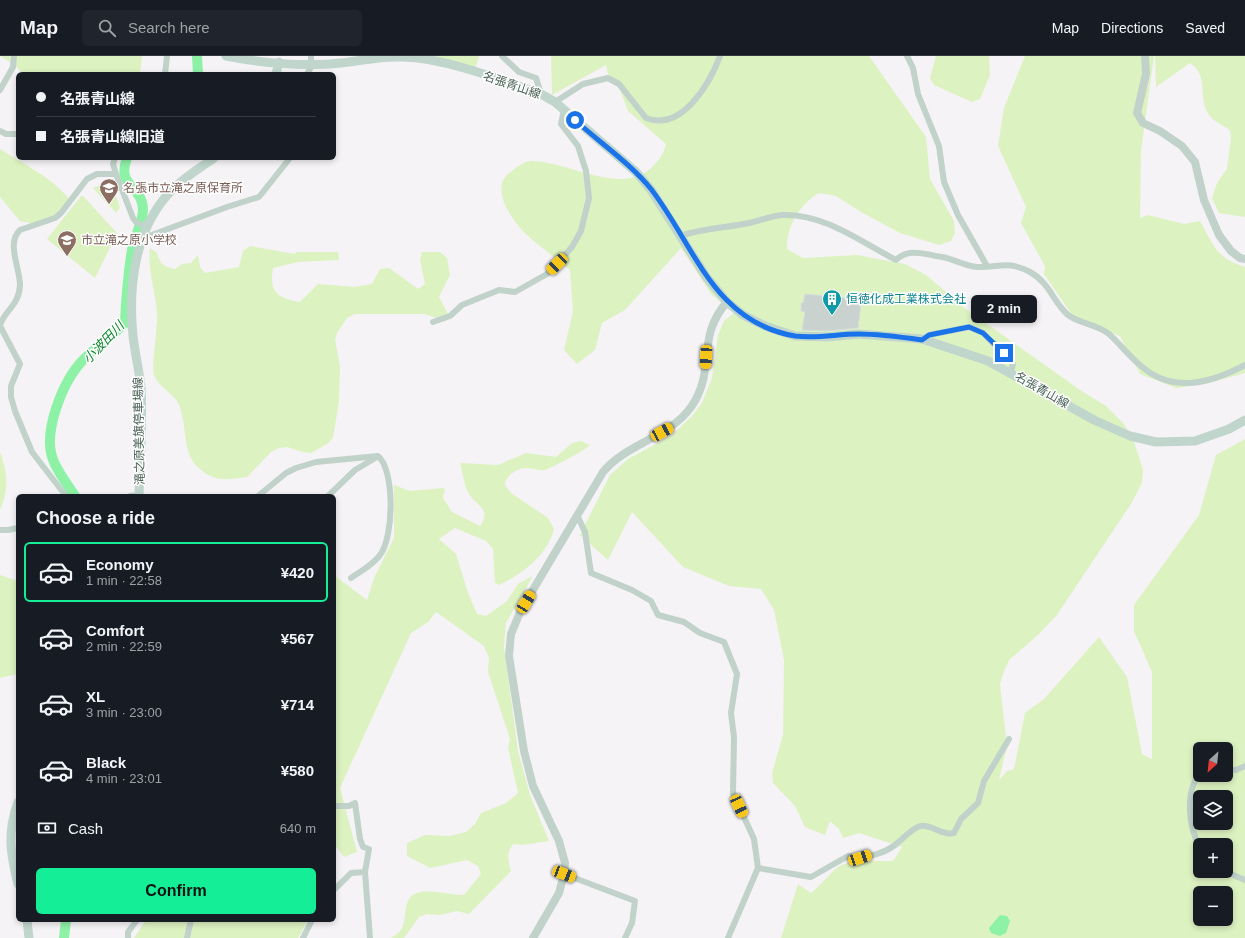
<!DOCTYPE html>
<html lang="en">
<head>
<meta charset="utf-8">
<style>
	:root { --surface:#171b24; --page:#20242c; --text:#f1f3f6; --muted:#9ea1a6; --line:#363941; --accent:#14ee97 }
	body { margin:0; font-family:Arial,"Noto Sans JP",sans-serif; background:var(--page); color:var(--text); height:100vh; display:flex; flex-direction:column; font-size:15px; white-space:nowrap }
	* { box-sizing:border-box; margin:0 }
	p { font-size:13px; color:var(--muted) }
	.icon { flex:none; width:22px; height:22px; fill:none; stroke:currentColor; stroke-width:2; stroke-linecap:round; stroke-linejoin:round }
	.map { position:relative; flex:1; overflow:hidden }
	.panel { position:absolute; left:16px; top:438px; width:320px; height:428px; display:flex; flex-direction:column; background:var(--surface); border-radius:6px; box-shadow:0 2px 6px #0003 }
	.panel>* { flex:none }
	.hud { position:absolute; left:16px; top:16px; width:320px; height:88px; border-radius:6px; box-shadow:0 2px 6px #0003; display:grid; align-content:center; height:88px; padding:0 20px; background:var(--surface) }
	.needle { width:26px; rotate:207deg }
	.fabs { position:absolute; left:1193px; top:686px; display:grid; gap:8px }
	.fabs a { display:grid; place-items:center; width:40px; height:40px; border-radius:6px; background:var(--surface); box-shadow:0 2px 6px #0003; font-size:20px }
	.end { position:absolute; width:18px; height:18px; margin:-9px; border:5px solid #1a73e8; background:#fff; box-shadow:0 0 0 2px #fff }
	.from { border-radius:50% }
	.bubble { position:absolute; height:28px; border-radius:6px; background:var(--surface); box-shadow:0 2px 6px #0003; font-size:13px; font-weight:600; line-height:28px; text-align:center }
	.car { position:absolute; width:12px; height:24px; margin:-12px -6px; border-radius:5px; box-shadow:0 0 3px 1px #0007; background:linear-gradient(#f5c518 24%,#345 0 40%,#f5c518 0 76%,#345 0 86%,#f5c518 0) }
	.hud b { display:flex; align-items:center; gap:14px; height:38px; font-size:15px }
	.hud b+b { border-top:1px solid var(--line) }
	.hud i { width:10px; height:10px; background:var(--text) }
	ul { padding:0; list-style:none }
	li { display:flex; align-items:center; gap:12px; height:60px; margin:0 8px 6px; padding:0 12px; border:2px solid transparent; border-radius:6px }
	li div { flex:1 }
	li b { display:block; font-size:15px }
	li em { font-style:normal; font-weight:600 }
	li.active { border-color:var(--accent) }
	li>.icon { width:36px; height:36px; stroke-width:1.5 }
	h2 { padding:0 20px; font-size:18px; line-height:48px }
	.pay { display:flex; align-items:center; gap:10px; height:44px; padding:0 20px; font-size:15px }
	.pay p { margin-inline-start:auto }
	.cta { display:flex; gap:8px; margin-top:auto; padding:8px 20px }
	.cta a { flex:1; height:46px; border-radius:6px; background:var(--accent); color:#111; font-size:16px; font-weight:600; line-height:46px; text-align:center }
	header { display:flex; align-items:center; gap:24px; box-sizing:border-box; height:56px; padding:0 20px; background:var(--surface); border-bottom:1px solid var(--line) }
	header strong { font-size:19px }
	nav { display:flex; gap:22px; margin-inline-start:auto; font-size:14px }
	.search { width:280px; height:36px; background:var(--page); display:flex; align-items:center; gap:10px; box-sizing:border-box; padding:0 14px; border-radius:6px; color:var(--muted); font-size:15px }
	.map>svg:first-child { display:block }
	.green { fill:#ddf2c1; fill-rule:evenodd }
	.water { fill:#8df1a6 }
	.lines { fill:none; stroke-linecap:round; stroke-linejoin:round }
	.river { stroke:#8df1a6; stroke-width:10 }
	.building { fill:#cad2cf; stroke:#d7dedc }
	.minor { stroke:#c0d2c9; stroke-width:6 }
	.tertiary { stroke:#c0d2c9; stroke-width:8 }
	.secondary { stroke:#c0d6cd; stroke-width:9 }
	.route { stroke:#1a73e8; stroke-width:5 }
	.labels { text-anchor:middle; stroke-width:3; stroke-linejoin:round; paint-order:stroke }
	.street-label { font-size:12px; fill:#496156; stroke:#fff }
	.education-label { font-size:12px; fill:#785e54; stroke:#fff; text-anchor:start }
	.culture-label { font-size:12px; fill:#0d838f; stroke:#fff; text-anchor:start }
	.water-label { font-size:13px; font-style:italic; fill:#098528; stroke:#fff }
</style>
</head>
<body>
<header>
<strong>Map</strong>
<div class="search"><svg class="icon" aria-label="search" viewBox="0 0 24 24"><circle cx="10" cy="10" r="6"/><path d="M15 15l6 6"/></svg>Search here</div>
<nav><a>Map</a><a>Directions</a><a>Saved</a></nav>
</header>
<div class="map">
<svg width="1245" height="882" viewBox="0 0 1245 882">
	<rect width="100%" height="100%" fill="#f5f3f5"/>
	<g class="green">
		<polygon points="0,0 142,0 140,18 23,18 15,9"/>
		<polygon points="436,0 479,0 476,11 437,3"/>
		<path d="M551,0H869L926,81L930,123L954,165L955,177L951,185L939,189L900,177L861,156L836,140L819,137C799,149 787,169 787,193L803,202L857,199L905,208L926,219L966,253L1080,334L1106,350L1123,367L1132,380L1143,414L1142,427L1131,448L1057,559L1039,578L1009,604L1004,615L1000,628L1007,690L999,724L1007,715L1014,713L1025,657L1044,643L1099,581L1127,621L1142,698L1152,703V616L1134,575V549L1199,459L1216,399L1245,383V882H781L798,828L811,837C821,829 828,819 838,811C846,804 881,805 893,805L902,791L859,777L843,782L839,773L830,765L825,779L805,771L795,750L773,727L772,717L783,679L784,604L774,554L761,533L729,530L683,511L632,456L608,504L580,479L610,419L628,403L671,380L692,360L702,347L712,322L718,279L724,265L734,257L711,238L681,192L625,254L602,267L595,294L577,308L564,294L573,255L570,214C555,201 534,187 521,173C509,159 491,132 509,117C515,113 522,106 530,105C567,104 625,143 654,109C660,102 664,97 666,88L628,55L617,26L608,18L606,9L552,39ZM1200,693H1226V719H1200ZM1200,741H1226V767H1200ZM1200,789H1226V815H1200ZM1200,837H1226V863H1200Z"/>
		<polygon points="936,0 989,0 990,19 980,43 972,46 934,29 930,22"/>
		<path d="M1025,0H1154L1141,95L1140,162L1148,159L1184,168L1200,165C1214,190 1216,202 1245,211V317L1205,328L1176,332L1140,318L1120,280L1075,263L1044,218L1045,210L1021,167L1026,151L998,90L1004,52Z"/>
		<path d="M1155,0H1245V161L1219,157L1212,142L1217,127L1227,113L1231,82L1230,74C1224,70 1213,65 1209,59C1197,42 1210,20 1190,7L1156,31Z"/>
		<path d="M0,93C23,108 52,121 69,143L60,158L35,168L20,165L0,141Z"/>
		<polygon points="103,128 112,128 120,152 116,157 93,132"/>
		<polygon points="82,139 117,177 95,222 47,183"/>
		<path d="M250,190L295,198L296,196H338L339,204L298,206L273,212C269,237 278,242 300,246L318,228L354,231L372,228L380,213L389,212L418,233L425,228L420,204L422,196H440L447,202L450,219L439,241L448,258L440,263L424,258H355L347,262L337,277L335,284L340,310L339,345L333,382L327,388L311,397L303,396L287,391L279,392L271,396L247,421C228,423 217,427 201,414C181,399 188,371 179,349C174,337 159,332 154,319C151,311 158,271 157,259C156,236 147,214 150,192L157,197C160,208 164,211 175,213L182,208L191,207L198,199L200,211L205,217L239,211L243,195Z"/>
		<path d="M581,385L590,389C589,392 550,413 545,414C539,415 532,412 526,412C517,412 505,420 505,429L511,437L548,462L554,473C547,500 522,518 499,529L495,527L493,493L486,485L455,472L439,483L456,498L468,537L477,558L486,560L507,545L518,528L533,520L506,567L504,591L518,695L530,739L549,785L522,789L513,788C506,798 508,804 511,815L469,858L457,855L440,859L427,858L419,861L404,882H391C394,880 399,877 401,874C409,861 400,839 421,836C436,834 449,839 464,839L481,818L478,810L467,804L430,812L407,800V787L425,779L450,780L466,776L475,768L481,757L506,747L518,737L508,691L510,683L488,616L489,602L484,590L436,556L428,566L411,577L340,732L357,796L344,801L334,788V519L367,544L374,522L394,482V429L410,435L443,432L445,433L443,442L452,456L480,470C492,452 477,451 469,438C464,430 463,417 460,407L498,409L526,397L556,401L572,387Z"/>
		<path d="M0,396C8,418 9,432 0,454Z"/>
		<polygon points="0,519 18,525 18,618 0,622"/>
		<polygon points="146,864 308,864 298,882 134,882"/>
	</g>
	<polygon class="water" points="1000,859 1007,860 1010,865 1006,877 1000,880 991,877 989,872"/>
	<g class="lines">
		<g class="river">
			<polyline points="197,0 198,18"/>
			<path d="M75,440C68,429 59,418 54,406C41,378 63,325 83,304C96,291 112,280 125,267C126,243 128,218 132,194C134,181 143,167 143,153C142,129 116,131 127,102"/>
			<polyline points="64,882 66,864"/>
		</g>
	</g>
	<polygon class="building" points="805,238 847,242 847,247 861,248 858,272 827,275 802,274 805,256 801,255 801,247 803,247"/>
	<g class="lines">
		<g class="minor">
			<polyline points="502,0 519,16 536,22 541,38"/>
			<polyline points="907,0 913,12 918,38 939,90 944,126 958,159 987,210"/>
			<polyline points="165,18 167,0"/>
			<polyline points="307,18 311,11 311,0"/>
			<polyline points="0,34 13,11 14,0"/>
			<path d="M555,46L583,28L608,22L619,28L646,62C682,76 710,27 720,0"/>
			<polyline points="0,75 6,78 18,78"/>
			<polyline points="116,118 133,162 136,166 147,171"/>
			<path d="M680,180C703,172 726,172 749,167C760,165 770,160 782,159C824,157 861,186 896,204C909,191 927,199 942,201C954,203 965,210 977,211C999,212 1007,204 1030,216C1050,227 1053,246 1068,259C1080,268 1097,268 1109,278C1120,288 1129,300 1141,310C1173,338 1211,327 1245,309"/>
			<polyline points="141,183 227,151 259,141 290,102"/>
			<polyline points="433,266 450,260 462,249 499,234 515,236 547,218 572,191 581,175 589,142 586,115 578,90 561,68 564,54"/>
			<polyline points="922,283 929,279 969,271 983,277 1013,308 1011,316"/>
			<path d="M66,440L32,396L15,355L11,341V330L20,308L0,270C3,255 19,251 20,229C20,212 6,187 20,174L55,162L61,157L87,123L97,118H116L113,108L115,102"/>
			<polyline points="130,440 139,439"/>
			<path d="M258,440L286,417L296,412L316,406L378,400C395,414 394,481 380,499C373,509 361,515 351,522"/>
			<polyline points="328,440 355,414 377,401"/>
			<polyline points="577,459 585,476 591,517 632,534 651,545 658,559 684,566 700,577 724,586 737,618 731,657 734,681 733,737 754,783 758,812 728,882"/>
			<polyline points="0,474 8,474 18,472"/>
			<polyline points="1226,714 1236,714 1245,710"/>
			<path d="M1200,717C1184,737 1189,771 1200,792"/>
			<polyline points="334,750 349,750 355,747 360,783 363,791 369,793 365,816 370,882"/>
			<path d="M758,812L811,821L848,800C862,804 883,798 895,789C903,783 911,773 920,770C932,768 942,780 954,777L961,763L978,747L984,725L1009,683"/>
			<polyline points="1224,815 1245,824"/>
			<polyline points="564,818 635,845 632,867 625,882"/>
			<polyline points="334,834 351,817 365,816"/>
			<polyline points="128,882 128,876 137,864"/>
			<polyline points="187,882 191,864"/>
			<polyline points="303,882 312,864"/>
		</g>
		<g class="tertiary">
			<polyline points="1145,0 1146,18 1137,57 1143,67 1160,75 1182,90 1195,106 1204,144 1219,179 1231,195 1240,202 1245,203"/>
			<path d="M533,882L559,837L564,818L565,807L559,785L533,730L524,695L509,600L511,578L521,554L603,416C627,387 669,382 691,351C717,314 695,282 727,246"/>
		</g>
		<g class="secondary">
			<path d="M226,0C261,7 305,11 341,7C361,5 380,0 401,1C442,1 502,24 541,38L555,46L636,116L651,134L707,222L727,246L743,259L765,270L795,280L827,281L858,278L922,283L988,305L1094,364L1130,380L1156,386L1195,385L1229,373L1245,364"/>
			<polyline points="276,18 279,6"/>
			<path d="M139,440C140,404 143,367 141,331C139,314 135,297 133,280C128,230 135,172 171,135C183,122 200,112 214,102"/>
			<path d="M18,746C7,776 10,797 18,828"/>
			<polyline points="27,864 29,882"/>
		</g>
	</g>
	<g class="lines">
		<path class="route" d="M575,64C600,87 630,107 651,133C695,190 713,266 795,280C817,283 837,278 858,278C880,278 901,281 922,284L929,279L969,271L983,277L1004,297"/>
	</g>
	<defs>
		<g id="school-pin" transform="scale(1)"><path d="M0 17L-7.5 6A9.5 9.5 0 1 1 7.5 6Z" fill="#8d6e63" stroke="#fff"/><path d="M0-5L7-2L0 1L-7-2ZM-4 1L0 2.5L4 1V4Q0 6-4 4Z" fill="#fff"/></g>
		<g id="building-pin" transform="scale(1)"><path d="M0 17L-7.5 6A9.5 9.5 0 1 1 7.5 6Z" fill="#0f9aa8" stroke="#fff"/><path d="M-4-6H4V6H1V3H-1V6H-4ZM-2.5-4.3h1.7v1.8h-1.7ZM.8-4.3h1.7v1.8H.8ZM-2.5-1h1.7V.8h-1.7ZM.8-1h1.7V.8H.8Z" fill="#fff"/></g>
	</defs>
	<g fill-rule="evenodd">
		<use href="#school-pin" x="109" y="132"/>
		<use href="#school-pin" x="67" y="184"/>
		<use href="#building-pin" x="832" y="243"/>
	</g>
	<g class="labels">
		<g class="street-label">
			<text transform="translate(512 29) rotate(19)" y="4">名張青山線</text>
			<text transform="translate(1042 334) rotate(30)" y="4">名張青山線</text>
			<text transform="translate(139 375) rotate(-91)" y="4">滝之原美旗停車場線</text>
		</g>
		<g class="education-label">
			<text x="123" y="136">名張市立滝之原保育所</text>
			<text x="81" y="188">市立滝之原小学校</text>
		</g>
		<g class="culture-label">
			<text x="846" y="247">恒徳化成工業株式会社</text>
		</g>
		<g class="water-label">
			<text transform="translate(103 286) rotate(-46)" y="5">小波田川</text>
		</g>
	</g>
</svg>
<div class="fabs">
<a><svg class="needle" viewBox="-14 -14 28 28"><path d="M0-13l5 13h-10z" fill="#e53935"/><path d="M0 13l5-13h-10z" fill="#9ea1a6"/></svg></a>
<a><svg class="icon" aria-label="layers" viewBox="0 0 24 24"><path d="M12 4l9 5-9 5-9-5zM3 14l9 5 9-5"/></svg></a>
<a>+</a>
<a>−</a>
</div>
<i class="end from" style="left:575px;top:64px"></i>
<i class="end" style="left:1004px;top:297px"></i>
<div class="bubble" style="left:971px;top:239px;width:66px">2 min</div>
<i class="car" style="left:557px;top:208px;rotate:225deg"></i>
<i class="car" style="left:706px;top:301px;rotate:183deg"></i>
<i class="car" style="left:662px;top:376px;rotate:61deg"></i>
<i class="car" style="left:526px;top:546px;rotate:31deg"></i>
<i class="car" style="left:739px;top:750px;rotate:155deg"></i>
<i class="car" style="left:860px;top:802px;rotate:72deg"></i>
<i class="car" style="left:564px;top:818px;rotate:111deg"></i>
<div class="hud">
<b><i class="from"></i>名張青山線</b>
<b><i></i>名張青山線旧道</b>
</div>
<section class="panel">
<h2>Choose a ride</h2>
<ul>
<li class="active"><svg class="icon" aria-label="car" viewBox="0 0 24 24"><path d="M5 17H2v-5l4-1 3-4h7l3 4 3 1v5h-3M9 17h6M6 11h13"/><circle cx="7" cy="17" r="2"/><circle cx="17" cy="17" r="2"/></svg><div><b>Economy</b><p>1 min · 22:58</p></div><em>¥420</em></li>
<li><svg class="icon" aria-label="car" viewBox="0 0 24 24"><path d="M5 17H2v-5l4-1 3-4h7l3 4 3 1v5h-3M9 17h6M6 11h13"/><circle cx="7" cy="17" r="2"/><circle cx="17" cy="17" r="2"/></svg><div><b>Comfort</b><p>2 min · 22:59</p></div><em>¥567</em></li>
<li><svg class="icon" aria-label="car" viewBox="0 0 24 24"><path d="M5 17H2v-5l4-1 3-4h7l3 4 3 1v5h-3M9 17h6M6 11h13"/><circle cx="7" cy="17" r="2"/><circle cx="17" cy="17" r="2"/></svg><div><b>XL</b><p>3 min · 23:00</p></div><em>¥714</em></li>
<li><svg class="icon" aria-label="car" viewBox="0 0 24 24"><path d="M5 17H2v-5l4-1 3-4h7l3 4 3 1v5h-3M9 17h6M6 11h13"/><circle cx="7" cy="17" r="2"/><circle cx="17" cy="17" r="2"/></svg><div><b>Black</b><p>4 min · 23:01</p></div><em>¥580</em></li>
</ul>
<div class="pay"><svg class="icon" aria-label="cash" viewBox="0 0 24 24"><path d="M3 7h18v10H3z"/><circle cx="12" cy="12" r="2"/></svg>Cash<p>640 m</p></div>
<div class="cta"><a>Confirm</a></div>
</section>
</div>
</body>
</html>
